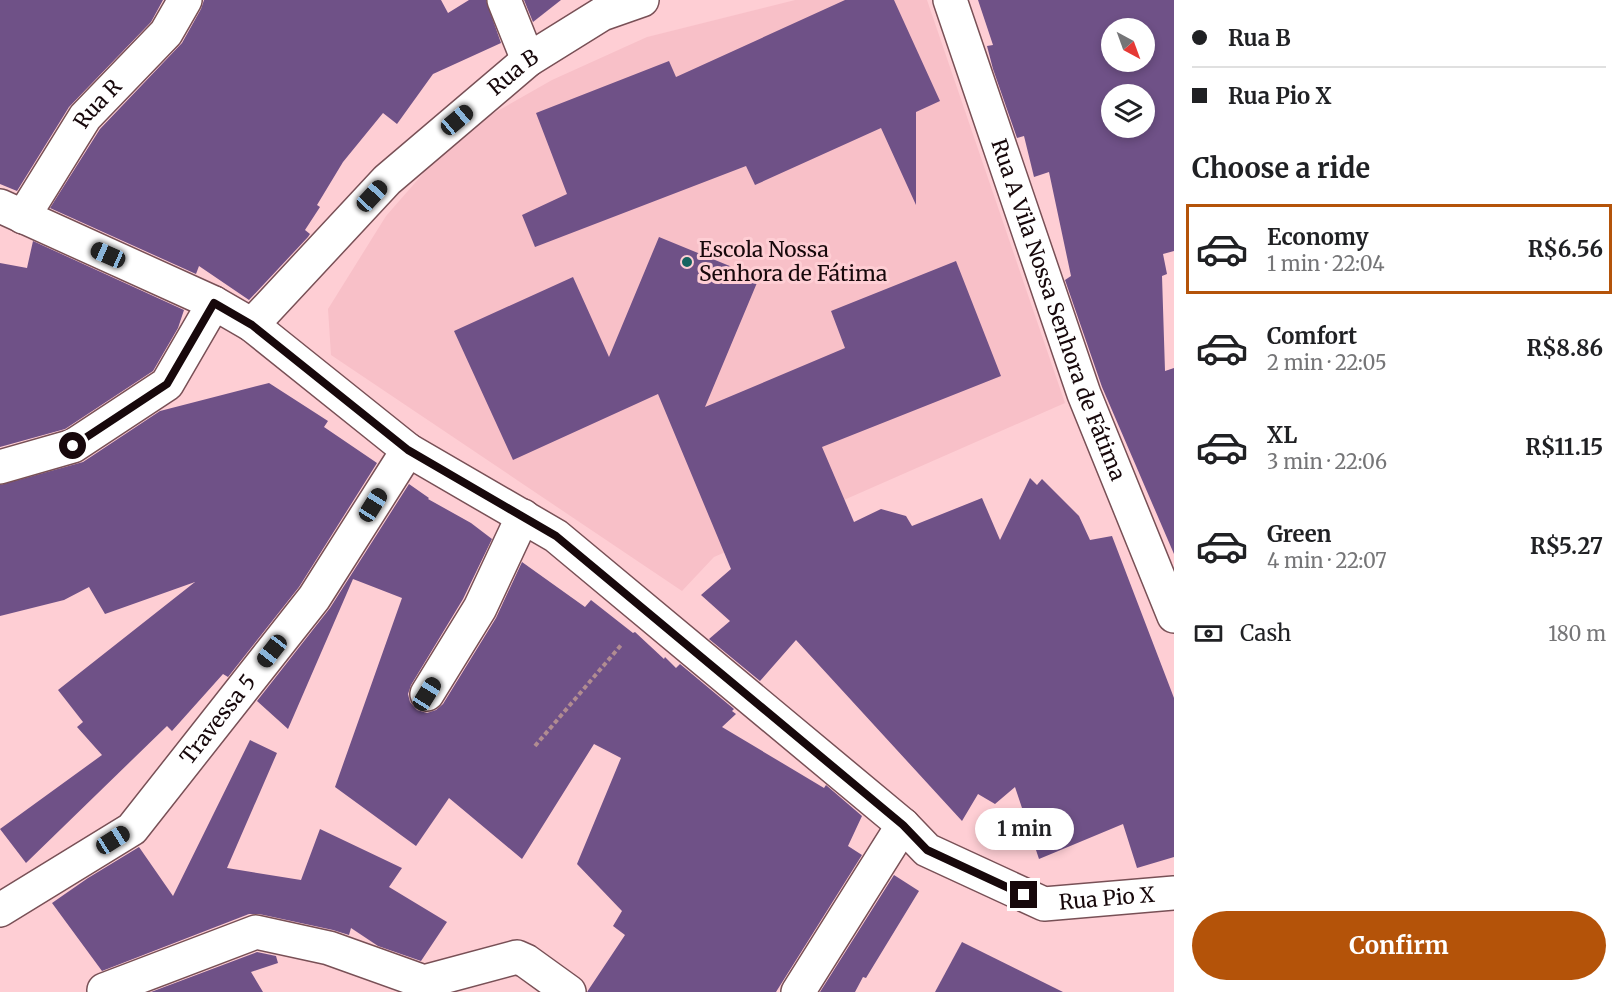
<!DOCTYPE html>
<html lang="en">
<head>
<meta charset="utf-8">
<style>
	:root { --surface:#fff; --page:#f6f6f6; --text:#202124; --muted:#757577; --line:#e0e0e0; --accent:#b45309 }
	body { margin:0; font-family:Merriweather,serif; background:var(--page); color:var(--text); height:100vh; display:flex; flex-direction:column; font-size:22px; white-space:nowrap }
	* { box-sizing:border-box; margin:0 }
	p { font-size:20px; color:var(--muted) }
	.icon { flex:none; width:33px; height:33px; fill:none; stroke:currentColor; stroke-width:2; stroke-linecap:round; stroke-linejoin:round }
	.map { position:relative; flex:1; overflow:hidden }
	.panel { display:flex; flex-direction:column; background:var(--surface); width:450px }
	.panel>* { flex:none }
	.banner { display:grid; align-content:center; height:132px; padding:0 18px; background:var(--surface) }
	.needle { width:39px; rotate:139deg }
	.buttons { position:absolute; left:1101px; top:18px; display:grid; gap:12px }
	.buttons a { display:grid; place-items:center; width:54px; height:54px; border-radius:50%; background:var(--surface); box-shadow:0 3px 9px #0003; font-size:30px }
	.end { position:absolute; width:27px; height:27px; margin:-14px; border:8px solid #17080b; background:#fff; box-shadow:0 0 0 3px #fff }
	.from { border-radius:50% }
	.bubble { position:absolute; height:42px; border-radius:21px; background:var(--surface); box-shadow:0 3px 9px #0003; font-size:20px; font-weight:700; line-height:42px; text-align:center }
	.car { position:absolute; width:18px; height:36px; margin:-18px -9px; border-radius:8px; box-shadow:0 0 4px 2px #0007; background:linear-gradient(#222 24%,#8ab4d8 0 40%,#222 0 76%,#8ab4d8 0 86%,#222 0) }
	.banner b { display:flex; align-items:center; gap:21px; height:57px; font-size:22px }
	.banner b+b { border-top:2px solid var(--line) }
	.banner i { width:15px; height:15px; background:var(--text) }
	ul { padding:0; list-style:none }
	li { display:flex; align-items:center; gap:18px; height:90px; margin:0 12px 9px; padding:0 6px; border:3px solid transparent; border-radius:0px }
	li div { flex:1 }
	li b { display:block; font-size:22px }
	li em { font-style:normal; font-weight:700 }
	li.on { border-color:var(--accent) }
	li>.icon { width:54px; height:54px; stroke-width:1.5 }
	h2 { padding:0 18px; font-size:27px; line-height:72px }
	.pay { display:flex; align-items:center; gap:15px; height:66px; padding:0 18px; font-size:22px }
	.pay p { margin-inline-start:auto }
	.cta { display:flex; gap:12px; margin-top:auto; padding:12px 18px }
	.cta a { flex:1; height:69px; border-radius:36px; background:var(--accent); color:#fff; font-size:24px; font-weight:700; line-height:69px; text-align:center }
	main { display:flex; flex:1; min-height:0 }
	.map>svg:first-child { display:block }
	.built { fill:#f8c0c8 }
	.building { fill:#6f5187; fill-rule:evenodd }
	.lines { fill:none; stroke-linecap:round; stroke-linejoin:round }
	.minor-casing { stroke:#785056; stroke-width:36 }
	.path { stroke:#b18c91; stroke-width:4; stroke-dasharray:4.5 3; stroke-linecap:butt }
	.minor { stroke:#fff; stroke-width:33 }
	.route { stroke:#17080b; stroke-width:8 }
	.poi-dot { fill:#166460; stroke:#feced4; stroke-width:2 }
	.labels { text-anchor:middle; stroke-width:6; stroke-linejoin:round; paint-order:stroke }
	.street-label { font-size:21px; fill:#17080b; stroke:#feced4 }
	.poi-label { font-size:21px; fill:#17080b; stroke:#feced4; text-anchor:start }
</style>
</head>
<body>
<main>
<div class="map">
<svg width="1174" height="992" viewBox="0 0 1174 992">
	<rect width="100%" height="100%" fill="#feced4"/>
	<polygon class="built" points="795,0 927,0 1065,403 714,557 682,591 331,355 328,309 386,216 428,168 480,121 552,80 647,37"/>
	<g class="building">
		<polygon points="0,0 163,0 151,22 69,107 17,191 0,184"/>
		<polygon points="204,0 441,0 448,13 469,0 486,0 501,43 433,74 397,124 383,113 343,162 317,205 320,207 305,230 310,234 308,237 249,300 199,266 196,274 50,208 100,129 182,43 201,9"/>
		<polygon points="524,0 561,0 533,22"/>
		<polygon points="845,0 894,0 940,101 916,112 916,205 881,128 755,185 746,166 535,247 522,215 567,194 536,113 669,61 676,77"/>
		<path d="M978,0H1174V251L1163,254L1167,274L1162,276L1165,371L1174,368V554L1102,387L1065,280L1071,276L1049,172L1034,177L1024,136L1017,138L993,69L987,46L993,45ZM1112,28H1144V62H1112ZM1112,94H1144V128H1112Z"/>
		<polygon points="659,237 759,278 705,407 845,348 831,311 956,261 1001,376 822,447 854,522 881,509 906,516 912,526 982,498 1000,540 1030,478 1037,485 1042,479 1079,516 1090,540 1112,536 1174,698 1174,857 1137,868 1123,824 1039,859 1015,787 995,804 978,794 962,821 796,640 760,681 709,639 730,621 701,595 731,569 658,394 513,460 454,331 573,277 609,357"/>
		<polygon points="33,241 184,310 178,328 153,371 65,429 0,447 0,263 27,268"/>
		<polygon points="269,383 328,421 324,427 377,463 299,587 228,677 223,674 172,731 167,726 26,863 0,829 102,755 77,727 83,722 58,690 195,582 105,614 89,587 64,600 0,616 0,485 83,462 160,411"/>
		<polygon points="409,484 429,498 428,499 471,523 492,539 463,599 411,685 408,694 410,702 417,710 427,713 436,710 443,704 496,618 522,562 585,607 591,600 633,633 635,632 664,659 665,657 676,668 680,664 734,709 732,711 736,714 722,727 824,788 826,785 862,816 848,846 862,855 776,992 587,992 625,935 613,926 622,911 577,864 621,758 594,744 522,859 449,798 416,846 335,787 402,598 353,579 288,729 257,701 330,608"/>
		<polygon points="250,740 277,753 227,868 301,880 320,829 402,868 389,887 447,922 421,961 378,946 351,928 349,935 333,930 259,914 249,914 102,971 52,903 88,878 139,847 173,896"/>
		<polygon points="894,875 919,891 866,978 863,977 855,992 820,992"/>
		<polygon points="962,942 1063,992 935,992"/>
		<polygon points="257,952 276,956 278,963 251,972 263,992 151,992"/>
	</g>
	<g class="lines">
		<g class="minor-casing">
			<g id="minor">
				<polyline points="504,0 528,60"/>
				<path id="s1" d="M950,0L1084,394L1174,616"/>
				<path id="s2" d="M0,206L214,303L252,325L408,450L556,536L903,825L927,850L1044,904L1174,893"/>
				<path id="s3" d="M23,217L85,117L166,33L185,0"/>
				<path id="s4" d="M252,325L387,180L528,60L602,14L642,0"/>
				<polyline points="0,467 73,446 167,384 214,303"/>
				<polyline points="427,694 480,608 523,516"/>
				<path id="s5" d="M0,910L132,829L314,598L408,450"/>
				<polyline points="104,990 256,932 329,948 424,982 517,957 526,961 569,992"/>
				<polyline points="798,992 903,825"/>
			</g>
		</g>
		<polyline class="path" points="535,746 622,644"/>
		<use href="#minor" class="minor"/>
	</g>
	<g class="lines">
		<polyline class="route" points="73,446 167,384 214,303 252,325 408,450 556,536 903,825 927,850 1024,895"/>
	</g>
	<circle class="poi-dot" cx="687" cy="262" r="6"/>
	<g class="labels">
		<g class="street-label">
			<text dy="7" stroke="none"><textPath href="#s4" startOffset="364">Rua B</textPath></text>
			<text dy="7" stroke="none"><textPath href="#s3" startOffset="136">Rua R</textPath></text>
			<text dy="7" stroke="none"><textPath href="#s1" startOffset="328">Rua A Vila Nossa Senhora de Fátima</textPath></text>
			<text dy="7" stroke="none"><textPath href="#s5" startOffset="294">Travessa 5</textPath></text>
			<text dy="7" stroke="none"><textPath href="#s2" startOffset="1328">Rua Pio X</textPath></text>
		</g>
		<g class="poi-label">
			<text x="699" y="257">Escola Nossa<tspan x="699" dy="24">Senhora de Fátima</tspan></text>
		</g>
	</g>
</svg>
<div class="buttons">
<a><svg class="needle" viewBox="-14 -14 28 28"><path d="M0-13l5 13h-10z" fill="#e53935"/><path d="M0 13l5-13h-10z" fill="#757577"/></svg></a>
<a><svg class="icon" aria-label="layers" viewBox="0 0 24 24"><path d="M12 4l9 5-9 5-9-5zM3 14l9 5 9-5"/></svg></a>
</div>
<i class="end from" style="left:73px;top:446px"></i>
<i class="end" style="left:1024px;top:895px"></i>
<div class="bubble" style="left:975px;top:808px;width:99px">1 min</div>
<i class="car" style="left:457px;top:120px;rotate:50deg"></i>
<i class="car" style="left:372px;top:196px;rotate:43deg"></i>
<i class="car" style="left:108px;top:255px;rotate:294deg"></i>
<i class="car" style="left:373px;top:505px;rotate:32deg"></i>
<i class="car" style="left:272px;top:651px;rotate:218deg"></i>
<i class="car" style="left:427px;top:694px;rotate:32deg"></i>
<i class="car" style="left:113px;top:840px;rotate:58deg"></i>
</div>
<section class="panel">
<div class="banner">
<b><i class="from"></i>Rua B</b>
<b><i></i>Rua Pio X</b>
</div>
<h2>Choose a ride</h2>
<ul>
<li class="on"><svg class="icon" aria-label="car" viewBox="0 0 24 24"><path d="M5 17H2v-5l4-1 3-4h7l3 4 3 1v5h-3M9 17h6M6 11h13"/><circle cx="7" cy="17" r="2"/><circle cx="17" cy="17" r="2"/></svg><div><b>Economy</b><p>1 min · 22:04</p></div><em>R$6.56</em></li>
<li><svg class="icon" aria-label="car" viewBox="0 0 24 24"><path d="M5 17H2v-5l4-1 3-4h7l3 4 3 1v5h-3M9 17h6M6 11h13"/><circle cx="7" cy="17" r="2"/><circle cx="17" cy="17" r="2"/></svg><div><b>Comfort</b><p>2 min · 22:05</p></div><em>R$8.86</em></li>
<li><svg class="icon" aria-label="car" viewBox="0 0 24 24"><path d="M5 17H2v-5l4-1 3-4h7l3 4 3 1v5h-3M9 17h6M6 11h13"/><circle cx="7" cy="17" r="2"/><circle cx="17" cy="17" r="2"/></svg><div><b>XL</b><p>3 min · 22:06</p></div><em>R$11.15</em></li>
<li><svg class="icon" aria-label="car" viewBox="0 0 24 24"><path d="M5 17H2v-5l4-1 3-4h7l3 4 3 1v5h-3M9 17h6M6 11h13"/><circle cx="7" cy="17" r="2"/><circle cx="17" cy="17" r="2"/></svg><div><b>Green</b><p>4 min · 22:07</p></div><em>R$5.27</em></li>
</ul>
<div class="pay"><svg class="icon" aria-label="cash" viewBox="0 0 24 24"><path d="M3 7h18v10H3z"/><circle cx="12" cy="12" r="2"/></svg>Cash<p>180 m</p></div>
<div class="cta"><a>Confirm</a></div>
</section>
</main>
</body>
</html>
